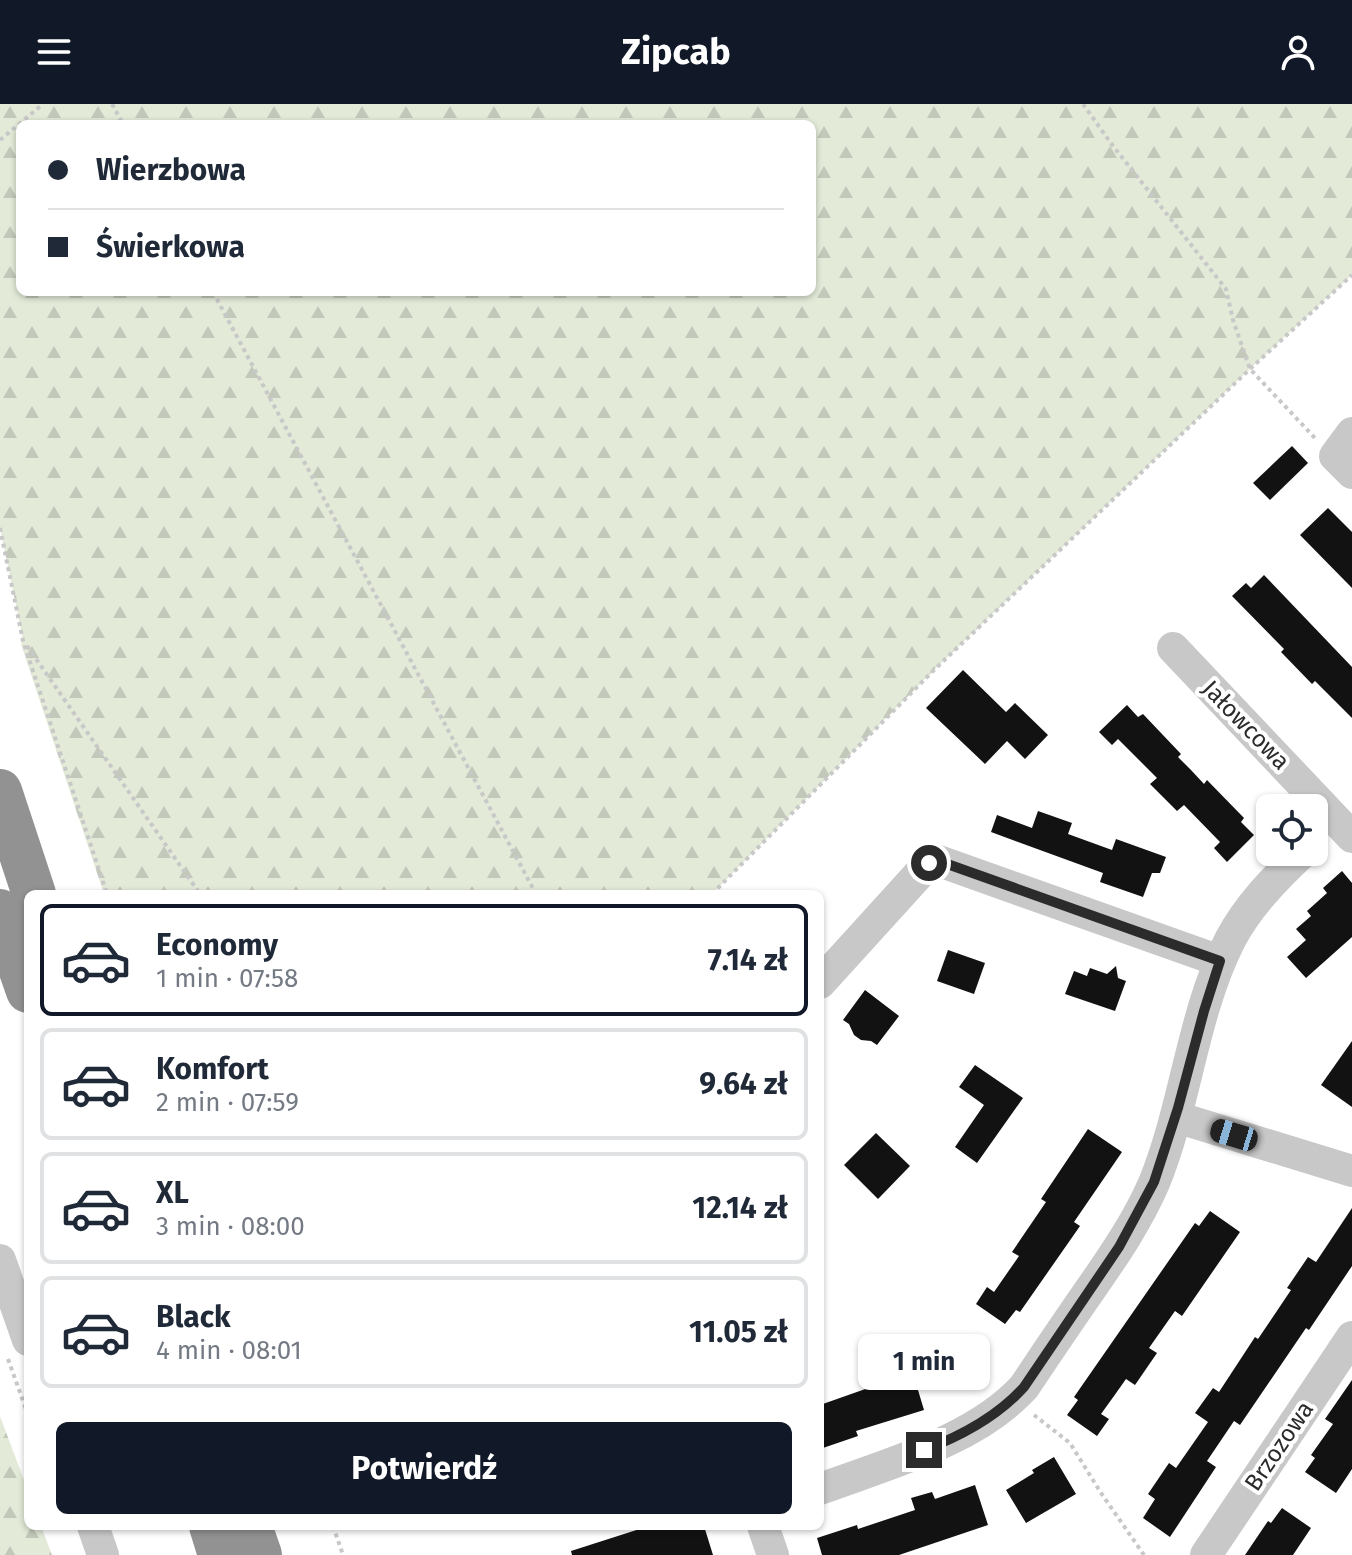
<!DOCTYPE html>
<html lang="pl">
<head>
<meta charset="utf-8">
<style>
	:root { --surface:#fff; --page:#f6f6f7; --text:#1f2937; --muted:#747a83; --line:#e0e1e3; --accent:#111827 }
	body { margin:0; font-family:"Fira Sans",sans-serif; background:var(--page); color:var(--text); height:100vh; display:flex; flex-direction:column; font-size:30px; white-space:nowrap }
	* { box-sizing:border-box; margin:0 }
	p { font-size:26px; color:var(--muted) }
	.icon { flex:none; width:44px; height:44px; fill:none; stroke:currentColor; stroke-width:2; stroke-linecap:round; stroke-linejoin:round }
	.map { position:relative; flex:1; overflow:hidden }
	.drawer { position:absolute; left:24px; top:786px; width:800px; height:640px; display:flex; flex-direction:column; background:var(--surface); border-radius:12px; box-shadow:0 2px 6px #0004 }
	.drawer>* { flex:none }
	.guide { position:absolute; left:16px; top:16px; width:800px; height:176px; border-radius:12px; box-shadow:0 2px 6px #0004; display:grid; align-content:center; height:176px; padding:0 32px; background:var(--surface) }
	.fabs { position:absolute; left:1256px; top:690px; display:grid; gap:16px }
	.fabs a { display:grid; place-items:center; width:72px; height:72px; border-radius:12px; background:var(--surface); box-shadow:0 2px 6px #0004; font-size:40px }
	.end { position:absolute; width:36px; height:36px; margin:-18px; border:10px solid #2b2b2b; background:#fff; box-shadow:0 0 0 4px #fff }
	.from { border-radius:50% }
	.bubble { position:absolute; height:56px; border-radius:12px; background:var(--surface); box-shadow:0 2px 6px #0004; font-size:26px; font-weight:700; line-height:56px; text-align:center }
	.car { position:absolute; width:24px; height:48px; margin:-24px -12px; border-radius:10px; box-shadow:0 0 6px 2px #0007; background:linear-gradient(#222 24%,#8ab4d8 0 40%,#222 0 76%,#8ab4d8 0 86%,#222 0) }
	.guide b { display:flex; align-items:center; gap:28px; height:76px; font-size:30px }
	.guide b+b { border-top:2px solid var(--line) }
	.guide i { width:20px; height:20px; background:var(--text) }
	ul { padding:14px 0 0; list-style:none }
	li { display:flex; align-items:center; gap:24px; height:112px; margin:0 16px 12px; padding:0 16px; border:4px solid var(--line); border-radius:12px }
	li div { flex:1 }
	li b { display:block; font-size:30px }
	li em { font-style:normal; font-weight:700 }
	li.selected { border-color:var(--accent) }
	li>.icon { width:72px; height:72px; stroke-width:1.5 }
	.action { display:flex; gap:16px; margin-top:auto; padding:16px 32px }
	.action a { flex:1; height:92px; border-radius:12px; background:var(--accent); color:#fff; font-size:32px; font-weight:700; line-height:92px; text-align:center }
	header { display:flex; justify-content:space-between; align-items:center; height:104px; padding:0 32px; background:var(--accent); color:#fff; font-size:36px; font-weight:700 }
	.map>svg:first-child { display:block }
	.forest { fill:url(#forest-firs); fill-rule:evenodd }
	.building { fill:#121212 }
	.lines { fill:none; stroke-linecap:round; stroke-linejoin:round }
	.path { stroke:#c8c8c8; stroke-width:4; stroke-dasharray:4 4; stroke-linecap:butt }
	.minor { stroke:#c8c8c8; stroke-width:32 }
	.highway { stroke:#929292; stroke-width:44 }
	.route { stroke:#2b2b2b; stroke-width:10 }
	.labels { text-anchor:middle; stroke-width:8; stroke-linejoin:round; paint-order:stroke }
	.street-label { font-size:24px; fill:#2b2b2b; stroke:#fff }
</style>
</head>
<body>
<header><svg class="icon" aria-label="menu" viewBox="0 0 24 24"><path d="M4 6h16M4 12h16M4 18h16"/></svg>Zipcab<svg class="icon" aria-label="person" viewBox="0 0 24 24"><circle cx="12" cy="8" r="4"/><path d="M4 21q1-7 8-7t8 7"/></svg></header>
<div class="map">
<svg width="1352" height="1451" viewBox="0 0 1352 1451">
	<defs>
		<pattern id="forest-firs" width="22" height="20" patternUnits="userSpaceOnUse" patternTransform="scale(2)"><rect width="22" height="20" fill="#e3ead8"/><path d="M5 1l3.5 6h-7zM16 11l3.5 6h-7z" fill="#c3c9ba"/></pattern>
	</defs>
	<rect width="100%" height="100%" fill="#fff"/>
	<g class="forest">
		<path d="M0,0H1352V171L1250,265L934,566L712,790H104L21,540L23,536L0,424ZM20,20H812V188H20Z"/>
		<polygon points="0,1312 28,1387 28,1422 41,1422 52,1451 0,1451"/>
	</g>
	<g class="building">
		<polygon points="1292,342 1308,359 1270,396 1253,379"/>
		<polygon points="1328,404 1352,428 1352,484 1300,431"/>
		<polygon points="1264,471 1352,563 1352,614 1315,577 1312,580 1281,548 1284,545 1232,492 1246,479 1251,484"/>
		<polygon points="963,566 1006,608 1015,599 1048,631 1025,655 1007,637 985,660 926,604"/>
		<polygon points="1127,601 1138,613 1143,610 1181,650 1178,653 1191,666 1204,680 1207,676 1244,714 1241,718 1254,731 1227,758 1214,744 1220,738 1184,701 1177,707 1150,680 1157,674 1118,635 1112,641 1099,628"/>
		<polygon points="1038,707 1072,719 1068,730 1112,746 1116,735 1166,753 1160,769 1152,769 1143,793 1100,778 1103,769 991,728 997,711 1032,724"/>
		<polygon points="1342,767 1352,779 1352,833 1306,874 1287,853 1306,836 1296,825 1311,812 1307,807 1327,789 1323,784"/>
		<polygon points="948,846 985,859 974,890 937,877"/>
		<polygon points="1116,862 1118,874 1126,877 1115,907 1065,890 1074,867 1087,872 1090,864 1107,870"/>
		<polygon points="865,886 899,912 877,941 871,937 861,936 854,931 849,920 843,916"/>
		<polygon points="1352,937 1352,1003 1321,981"/>
		<polygon points="975,961 1023,994 977,1059 955,1043 984,1001 959,983"/>
		<polygon points="1088,1025 1122,1048 1074,1118 1080,1122 1020,1208 1016,1206 1005,1220 976,1200 987,1183 994,1188 1019,1152 1012,1148 1046,1098 1041,1095"/>
		<polygon points="876,1029 910,1062 878,1095 844,1061"/>
		<polygon points="1352,1104 1352,1162 1309,1226 1306,1224 1240,1321 1234,1317 1207,1357 1216,1363 1170,1433 1143,1414 1155,1395 1148,1390 1169,1359 1176,1364 1208,1318 1195,1309 1213,1284 1219,1288 1255,1233 1258,1235 1291,1186 1287,1184 1308,1153 1316,1158"/>
		<polygon points="1210,1107 1240,1128 1182,1212 1175,1207 1149,1244 1157,1249 1135,1281 1126,1275 1114,1292 1101,1310 1109,1315 1097,1332 1067,1311 1078,1296 1074,1293 1195,1119 1199,1122"/>
		<polygon points="912,1266 924,1306 856,1327 858,1332 820,1345 820,1301 871,1283 870,1279"/>
		<polygon points="1352,1276 1352,1365 1336,1389 1305,1368 1315,1354 1311,1351 1333,1320 1325,1315"/>
		<polygon points="1054,1353 1076,1390 1026,1419 1006,1386 1034,1369 1032,1366"/>
		<polygon points="975,1381 988,1421 899,1451 822,1451 817,1434 857,1421 858,1425 915,1406 911,1394 932,1388 935,1395"/>
		<polygon points="1282,1404 1311,1424 1293,1451 1245,1451 1268,1417 1271,1419"/>
		<polygon points="649,1422 704,1422 713,1451 572,1451 571,1447"/>
	</g>
	<g class="lines">
		<g class="path">
			<polyline points="112,0 123,20"/>
			<polyline points="1083,0 1113,42 1226,185 1233,216 1250,265 1315,334"/>
			<polyline points="0,36 43,0"/>
			<polyline points="213,188 536,790"/>
			<polyline points="0,424 23,537 107,790"/>
			<polyline points="27,542 200,790"/>
			<polyline points="712,790 934,566 1250,265 1352,171"/>
			<polyline points="8,1255 28,1311"/>
			<polyline points="1034,1311 1070,1339 1101,1389 1144,1451"/>
			<polyline points="333,1422 343,1451"/>
		</g>
		<g class="minor">
			<polyline points="1352,329 1335,352 1352,369"/>
			<polyline points="1173,544 1352,733"/>
			<polyline points="820,879 929,759 936,756 1220,857"/>
			<polyline points="1176,1013 1352,1067"/>
			<polyline points="0,1156 28,1236"/>
			<path d="M820,1385C887,1360 975,1337 1024,1283C1046,1250 1069,1216 1092,1183C1115,1150 1138,1116 1154,1079C1186,1001 1192,911 1230,836C1248,802 1275,774 1303,748"/>
			<polyline points="93,1422 103,1451"/>
			<polyline points="763,1422 773,1451"/>
			<polyline points="1206,1451 1352,1233"/>
		</g>
		<g class="highway">
			<polyline points="0,687 34,790"/>
			<polyline points="0,807 28,887"/>
			<polyline points="211,1422 220,1451"/>
			<polyline points="250,1422 260,1451"/>
		</g>
	</g>
	<g class="lines">
		<path class="route" d="M924,1346C961,1332 997,1313 1024,1283L1119,1143L1154,1078L1178,1004L1204,907L1220,857L936,756L929,759"/>
	</g>
	<g class="labels">
		<g class="street-label">
			<text transform="translate(1246 621) rotate(46)" y="8">Jałowcowa</text>
			<text transform="translate(1279 1342) rotate(-56)" y="8">Brzozowa</text>
		</g>
	</g>
</svg>
<div class="fabs">
<a><svg class="icon" aria-label="locate" viewBox="0 0 24 24"><circle cx="12" cy="12" r="6"/><path d="M12 2v4M12 18v4M2 12h4M18 12h4"/></svg></a>
</div>
<i class="end from" style="left:929px;top:759px"></i>
<i class="end" style="left:924px;top:1346px"></i>
<div class="bubble" style="left:858px;top:1230px;width:132px">1 min</div>
<i class="car" style="left:1234px;top:1031px;rotate:287deg"></i>
<div class="guide">
<b><i class="from"></i>Wierzbowa</b>
<b><i></i>Świerkowa</b>
</div>
<section class="drawer">
<ul>
<li class="selected"><svg class="icon" aria-label="car" viewBox="0 0 24 24"><path d="M5 17H2v-5l4-1 3-4h7l3 4 3 1v5h-3M9 17h6M6 11h13"/><circle cx="7" cy="17" r="2"/><circle cx="17" cy="17" r="2"/></svg><div><b>Economy</b><p>1 min · 07:58</p></div><em>7.14 zł</em></li>
<li><svg class="icon" aria-label="car" viewBox="0 0 24 24"><path d="M5 17H2v-5l4-1 3-4h7l3 4 3 1v5h-3M9 17h6M6 11h13"/><circle cx="7" cy="17" r="2"/><circle cx="17" cy="17" r="2"/></svg><div><b>Komfort</b><p>2 min · 07:59</p></div><em>9.64 zł</em></li>
<li><svg class="icon" aria-label="car" viewBox="0 0 24 24"><path d="M5 17H2v-5l4-1 3-4h7l3 4 3 1v5h-3M9 17h6M6 11h13"/><circle cx="7" cy="17" r="2"/><circle cx="17" cy="17" r="2"/></svg><div><b>XL</b><p>3 min · 08:00</p></div><em>12.14 zł</em></li>
<li><svg class="icon" aria-label="car" viewBox="0 0 24 24"><path d="M5 17H2v-5l4-1 3-4h7l3 4 3 1v5h-3M9 17h6M6 11h13"/><circle cx="7" cy="17" r="2"/><circle cx="17" cy="17" r="2"/></svg><div><b>Black</b><p>4 min · 08:01</p></div><em>11.05 zł</em></li>
</ul>
<div class="action"><a>Potwierdź</a></div>
</section>
</div>
</body>
</html>
